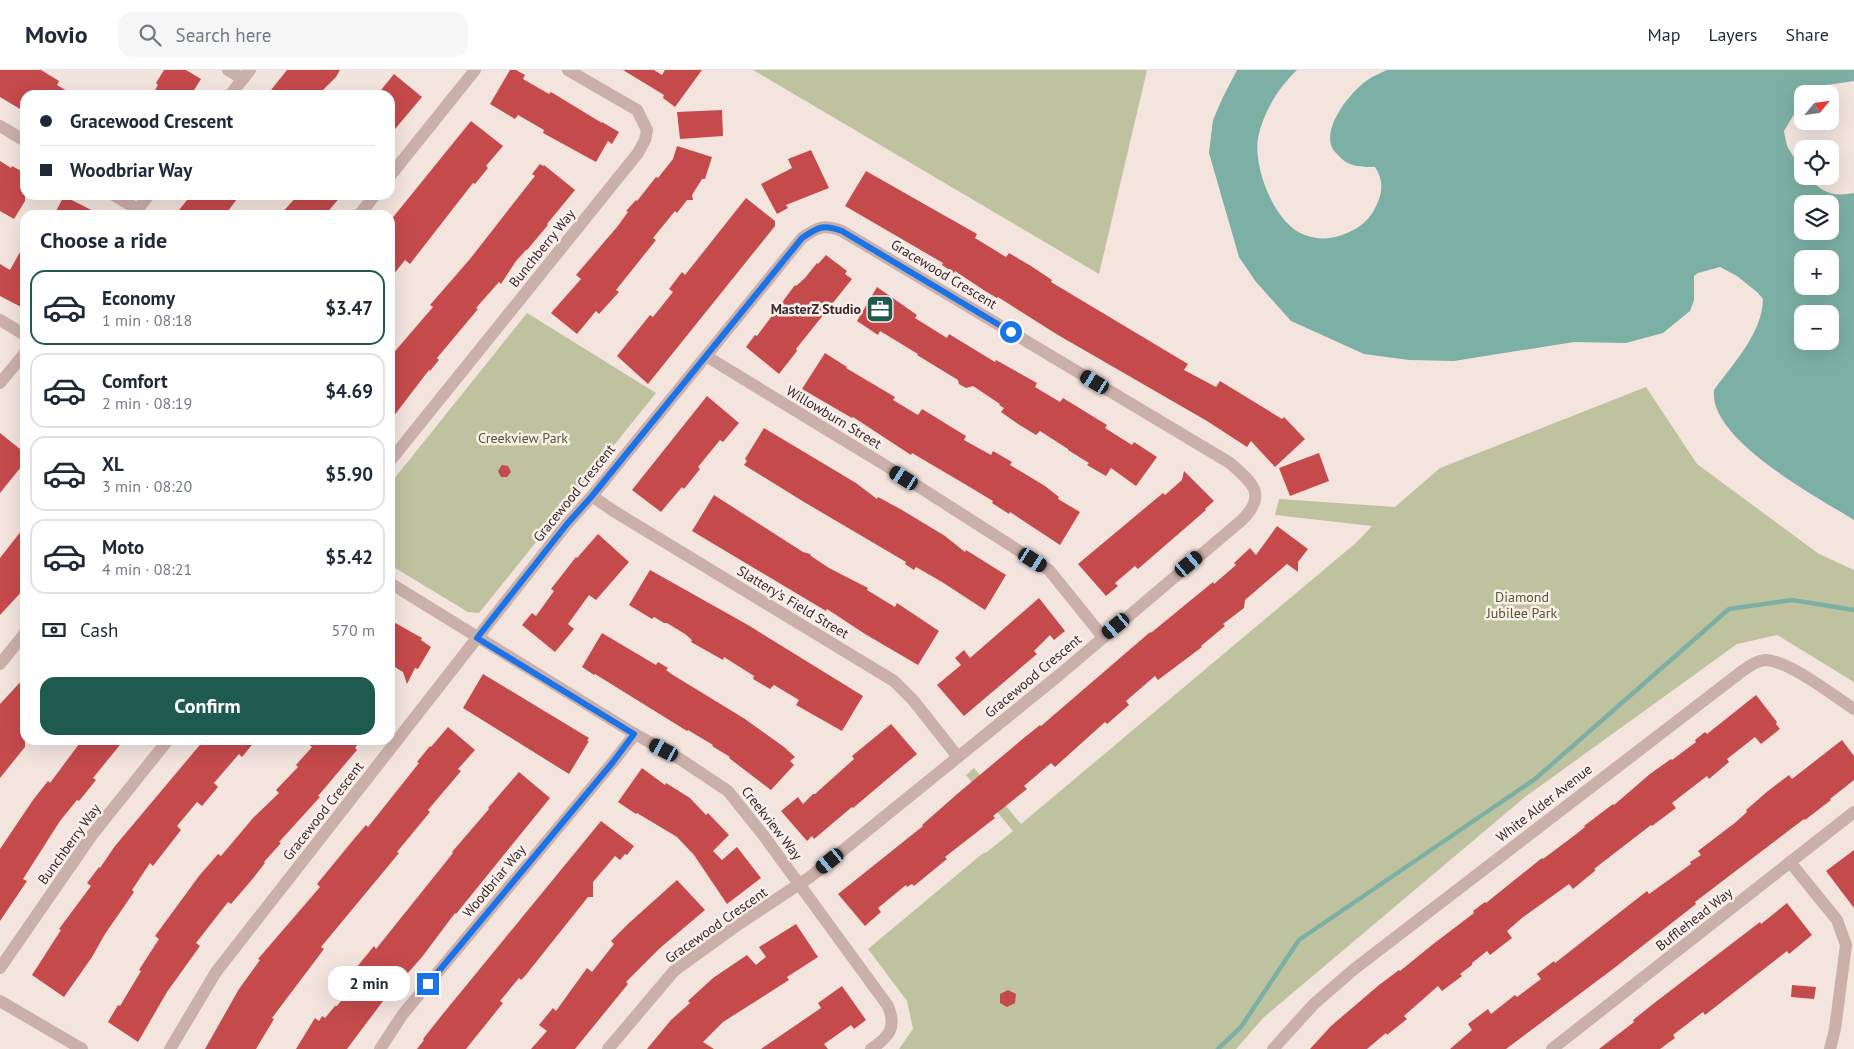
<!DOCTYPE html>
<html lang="en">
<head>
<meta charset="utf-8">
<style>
	:root { --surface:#fff; --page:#f6f6f7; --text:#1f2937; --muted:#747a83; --line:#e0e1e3; --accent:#1f5a4e }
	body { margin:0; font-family:"PT Sans",sans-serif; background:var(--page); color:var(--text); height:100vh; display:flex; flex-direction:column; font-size:19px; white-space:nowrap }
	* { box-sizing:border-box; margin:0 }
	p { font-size:16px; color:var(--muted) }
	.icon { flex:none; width:28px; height:28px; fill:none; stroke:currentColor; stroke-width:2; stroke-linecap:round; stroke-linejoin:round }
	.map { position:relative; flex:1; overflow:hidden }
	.sheet { position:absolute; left:20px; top:140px; width:375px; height:535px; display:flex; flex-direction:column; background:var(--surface); border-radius:15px; box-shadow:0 5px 20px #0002 }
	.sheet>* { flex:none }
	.banner { position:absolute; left:20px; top:20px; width:375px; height:110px; border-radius:15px; box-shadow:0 5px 20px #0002; display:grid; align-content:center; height:110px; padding:0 20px; background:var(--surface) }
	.needle { width:32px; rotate:61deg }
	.tools { position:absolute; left:1794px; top:15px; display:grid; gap:10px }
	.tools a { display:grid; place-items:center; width:45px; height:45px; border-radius:10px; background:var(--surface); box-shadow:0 5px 20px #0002; font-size:25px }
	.end { position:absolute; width:22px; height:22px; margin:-11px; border:6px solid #1a73e8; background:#fff; box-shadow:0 0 0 2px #fff }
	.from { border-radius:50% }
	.bubble { position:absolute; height:35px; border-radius:15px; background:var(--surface); box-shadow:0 5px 20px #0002; font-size:16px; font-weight:700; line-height:35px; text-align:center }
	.car { position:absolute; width:15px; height:30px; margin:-15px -8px; border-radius:6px; box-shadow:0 0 4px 1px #0007; background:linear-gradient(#222 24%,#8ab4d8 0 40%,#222 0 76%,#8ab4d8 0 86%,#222 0) }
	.banner b { display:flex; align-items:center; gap:18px; height:48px; font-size:19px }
	.banner b+b { border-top:1px solid var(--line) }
	.banner i { width:12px; height:12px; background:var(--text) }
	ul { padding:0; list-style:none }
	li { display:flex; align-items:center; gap:15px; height:75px; margin:0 10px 8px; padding:0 10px; border:2px solid var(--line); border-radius:15px }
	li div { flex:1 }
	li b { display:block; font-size:19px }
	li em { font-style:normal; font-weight:700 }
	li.active { border-color:var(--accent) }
	li>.icon { width:45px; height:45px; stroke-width:1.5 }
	h2 { padding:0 20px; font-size:22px; line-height:60px }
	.pay { display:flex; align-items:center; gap:12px; height:55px; padding:0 20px; font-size:19px }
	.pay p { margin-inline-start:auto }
	.button { display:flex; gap:10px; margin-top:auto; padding:10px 20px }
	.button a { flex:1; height:58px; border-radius:15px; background:var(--accent); color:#fff; font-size:20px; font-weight:700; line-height:58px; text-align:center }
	header { display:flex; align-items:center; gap:30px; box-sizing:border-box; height:70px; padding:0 25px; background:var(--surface); border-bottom:1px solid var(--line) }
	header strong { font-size:24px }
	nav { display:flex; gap:28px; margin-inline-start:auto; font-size:18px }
	.search { width:350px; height:45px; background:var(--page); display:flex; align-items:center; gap:12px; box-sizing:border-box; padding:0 18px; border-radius:15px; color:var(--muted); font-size:19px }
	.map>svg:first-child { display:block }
	.green { fill:#bfc29e }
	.water { fill:#7db0a5; fill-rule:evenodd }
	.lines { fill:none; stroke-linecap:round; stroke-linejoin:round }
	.stream { stroke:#7db0a5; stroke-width:4.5 }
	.building { fill:#c54a4c }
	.minor { stroke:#cbb0aa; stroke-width:12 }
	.route { stroke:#1a73e8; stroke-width:6 }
	.labels { text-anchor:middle; stroke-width:5; stroke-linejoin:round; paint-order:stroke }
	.street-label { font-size:14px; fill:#382a29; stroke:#faefeb }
	.poi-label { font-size:14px; font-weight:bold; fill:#382a29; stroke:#faefeb; text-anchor:end }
	.park-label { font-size:14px; fill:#52572d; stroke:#faefeb }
</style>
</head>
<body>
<header>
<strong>Movio</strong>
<div class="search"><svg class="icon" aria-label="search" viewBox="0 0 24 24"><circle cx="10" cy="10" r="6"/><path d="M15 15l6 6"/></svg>Search here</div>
<nav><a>Map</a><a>Layers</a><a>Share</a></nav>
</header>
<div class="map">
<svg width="1854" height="979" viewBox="0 0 1854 979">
	<rect width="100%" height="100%" fill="#f3e4de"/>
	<g class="green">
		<polygon points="753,0 1147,0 1099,204"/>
		<polygon points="527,243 656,323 479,543 468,542 390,495 390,414"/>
		<polygon points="1646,317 1697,394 1819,484 1854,500 1854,612 1777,565 1737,574 1525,727 1263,948 1236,979 899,979 913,959 907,931 868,879 982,784 987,782 1013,761 966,705 974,698 1021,754 1357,472 1372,456 1275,445 1279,429 1395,437 1440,398"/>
	</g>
	<path class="water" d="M1237,0H1297C1278,18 1263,43 1258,68C1253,98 1275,155 1305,165C1318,170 1330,169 1342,165C1356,160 1367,153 1374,140C1382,126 1385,112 1375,97C1360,97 1348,97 1338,85C1335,82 1332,79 1331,75C1325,53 1352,20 1369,9C1375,5 1381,3 1387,0H1854V11L1820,16L1811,24H1802V31L1784,61L1787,76L1802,101V106H1807C1822,123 1833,127 1854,123V450C1817,427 1708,369 1714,320C1734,292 1762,264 1763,229L1757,222L1737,206L1720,197L1698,203L1694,206V230L1690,241L1663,263L1626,273L1574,272L1454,291L1409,290L1364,284L1291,251L1256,212L1239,187L1209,83L1213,50L1223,27ZM1802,134H1830V161H1802ZM1802,189H1830V216H1802ZM1802,244H1830V271H1802Z"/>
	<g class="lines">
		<polyline class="stream" points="1218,979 1241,957 1299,870 1535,709 1729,539 1792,530 1854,540"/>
	</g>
	<g class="building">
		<polygon points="0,0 41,0 59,11 57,15 74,25 25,25 25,42 0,27"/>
		<polygon points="164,0 186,0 201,9 191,25 152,25 158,15 156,13"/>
		<polygon points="287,0 340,0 336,7 318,25 267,25"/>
		<polygon points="510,0 516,0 525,5 523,9 549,24 551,22 602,53 602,52 619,62 612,74 608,71 596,92 543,63 544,60 518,45 515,49 490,34"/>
		<polygon points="623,0 654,0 662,5 665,0 702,0 675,37 663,28 664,25"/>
		<polygon points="394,4 422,27 390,65 390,25 377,25"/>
		<polygon points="722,40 723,66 680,69 677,42"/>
		<polygon points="471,51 503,76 486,96 488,98 475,114 473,113 410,194 405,190 390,209 390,151"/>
		<polygon points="677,76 712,87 705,109 702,109 692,125 693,130 687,130 677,143 675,141 653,168 656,170 616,220 619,222 599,244 596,241 577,264 551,243 581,209 576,205 617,157 628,142 626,141 636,130 637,131 656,107 658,108 673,89"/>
		<polygon points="811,80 829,118 786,135 788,138 777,144 761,114 792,98 788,89"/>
		<polygon points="0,91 11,98 12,96 25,103 25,131 14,149 0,141"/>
		<polygon points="540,94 543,96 544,95 575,120 547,154 548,155 527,180 526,180 516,191 501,214 499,212 476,238 478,239 437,288 439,290 430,301 429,300 390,351 390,287 433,237 430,235 470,189 527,116 535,106 532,104"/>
		<polygon points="866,101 977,164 975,168 1006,187 1009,183 1031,196 1052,210 1051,212 1188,294 1184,300 1216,317 1220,311 1282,349 1284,347 1305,369 1275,397 1251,371 1247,377 1207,351 1058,265 998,227 997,228 985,221 955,201 954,203 942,195 943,193 845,136"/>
		<polygon points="191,125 240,125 225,145 175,145"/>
		<polygon points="298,125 342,125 325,145 280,145"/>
		<polygon points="64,126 101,145 54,145"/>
		<polygon points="746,128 775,151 775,156 648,314 617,286 650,245 653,247 673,222 669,219 682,202 685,205"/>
		<polygon points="25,173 25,239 0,226 0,194 10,200"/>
		<polygon points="826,185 847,201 845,204 852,209 796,279 797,281 779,304 746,277 755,265 757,266 795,215 796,216 805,208 817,193 818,194"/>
		<polygon points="877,217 917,245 915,248 947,268 949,264 995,292 996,290 1037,313 1035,317 1060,332 1063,328 1107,355 1105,358 1132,375 1134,372 1157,387 1136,416 1111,398 1106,406 1087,395 1089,393 1068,380 1068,379 1040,361 1036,365 1018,354 1001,342 1004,338 999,335 1000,334 973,316 966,318 959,314 958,310 917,285 918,284 880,261 878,265 857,251"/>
		<polygon points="825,283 847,297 846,298 895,327 893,330 918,345 922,339 966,366 964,370 991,385 993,381 1012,392 1010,395 1045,416 1059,427 1058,429 1080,442 1060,475 1010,442 1009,444 992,433 993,431 968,416 912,383 911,385 853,347 852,348 802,319"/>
		<polygon points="707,326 739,353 723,372 720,370 698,397 700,399 684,419 682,417 661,442 632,420"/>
		<polygon points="764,358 856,413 877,429 878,427 902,440 945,466 965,482 966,480 1006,505 985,540 942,512 916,497 914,500 905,494 906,492 804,432 744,395 747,391 745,389"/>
		<polygon points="0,363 25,383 25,392 0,423"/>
		<polygon points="1319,383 1329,411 1290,426 1279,398"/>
		<polygon points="502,395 508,396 511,402 507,407 501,407 498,401"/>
		<polygon points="1184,401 1214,431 1205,439 1206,440 1153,486 1138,499 1135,496 1115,513 1118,516 1106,526 1078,494 1163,423 1165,425 1182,410"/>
		<polygon points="714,425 803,482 810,484 811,486 829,498 868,518 867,520 895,537 897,533 939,561 918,595 865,564 827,539 826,541 692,461"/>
		<polygon points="25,456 25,518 0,545 0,488"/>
		<polygon points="1277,456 1308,479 1298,492 1298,502 1287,494 1245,530 1244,538 1223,554 1225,556 1201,576 1202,577 1158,610 1155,606 1126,631 1129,635 1107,654 1105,652 1055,697 1051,693 1024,716 1027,719 993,746 995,748 945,787 947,789 914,816 912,814 907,817 906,815 878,838 881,842 865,856 838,824 923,756 922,755 956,725 1025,667 1040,655 1041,656 1149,563 1152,562 1213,512 1214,514 1236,495 1234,493 1250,478 1256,485"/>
		<polygon points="598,464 629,492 596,530 589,525 568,554 574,559 555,582 522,555 532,543 536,546 554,521 551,519 576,487 577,488"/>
		<polygon points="650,500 748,555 863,626 842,661 796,635 799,630 774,615 770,619 753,609 754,606 724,587 723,590 691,572 692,570 685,564 667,553 664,553 654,547 652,549 629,535"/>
		<polygon points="1039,528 1065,561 1054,570 1050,565 1034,581 1037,584 964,646 937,615 961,595 955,588 964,580 970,588"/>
		<polygon points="390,550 422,568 421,570 431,577 418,599 415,598 407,614 403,602 390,594"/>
		<polygon points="602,563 656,595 658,592 668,598 666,600 673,605 745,649 784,677 795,687 790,691 794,695 771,720 729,688 730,687 712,676 713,675 688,660 687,661 595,604 594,605 582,597"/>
		<polygon points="483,604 589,668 587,671 589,671 569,704 463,638"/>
		<polygon points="25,607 25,677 0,708 0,634"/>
		<polygon points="1756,625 1777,652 1776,654 1780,659 1761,674 1755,667 1727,689 1729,692 1709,709 1707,706 1672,733 1676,738 1652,756 1651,755 1594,799 1596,800 1573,819 1569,814 1522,848 1507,861 1512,868 1490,885 1487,881 1472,893 1472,895 1460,904 1462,906 1442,921 1438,916 1404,946 1407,949 1387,965 1386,963 1367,979 1310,979 1331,956 1379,915 1399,900 1400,901 1432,875 1474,843 1473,841 1485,832 1486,833 1542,788 1543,789 1575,765 1585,757 1584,756 1613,734 1614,735 1650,704 1671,689 1672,690 1696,672 1695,670 1705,662 1707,664"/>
		<polygon points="891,654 917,684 853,738 852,737 814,769 812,766 807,771 781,741 798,727 803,734 813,724 815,724 854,689 852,686"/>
		<polygon points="448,657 475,680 458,699 461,701 428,740 430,742 397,782 399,783 321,877 324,879 272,948 274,949 256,979 205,979 239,919 260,890 258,889 320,817 317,814 354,769 366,755 368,757 419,693 417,692 430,676 431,677"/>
		<polygon points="82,670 124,670 93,708 96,710 79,731 77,730 60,751 23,809 27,811 0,851 0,779 33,730 48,711 50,713"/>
		<polygon points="204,670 256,670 242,687 239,684 214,713 218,717 202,736 197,732 177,756 181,760 153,796 150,793 132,820 134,822 105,864 92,887 64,927 32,905 61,860 59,859 91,816 87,813 99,797 100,798 115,776"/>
		<polygon points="304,670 361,670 355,678 357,680 318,726 320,727 279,772 281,773 264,792 265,793 250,812 231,834 228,832 196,873 200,876 167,922 138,972 108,952 118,935 120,936 141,901 139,900 159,869 155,866 199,806 218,784 221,786 253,748 279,723 276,720 298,697 296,695 312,677"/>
		<polygon points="1842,670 1854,686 1854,710 1830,729 1831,730 1805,750 1804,749 1695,832 1696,834 1613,899 1506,979 1450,979 1472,960 1468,954 1488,939 1491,944 1515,925 1517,927 1541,909 1537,904 1554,891 1555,893 1647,821 1649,824 1691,794 1690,792 1701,785 1698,781 1736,752 1747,742 1746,740 1768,721 1789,705 1792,709"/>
		<polygon points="642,698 665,715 666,713 690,728 706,745 708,743 729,765 713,781 722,790 737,777 761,808 727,834 694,785 677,767 637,743 636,744 618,732"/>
		<polygon points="519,702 550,728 456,844 455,843 422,887 383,931 347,979 296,979 315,948 319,951 322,946 325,948 335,936 337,936 350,920 343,914 374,876 376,879 453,783 452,782 489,739 488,738"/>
		<polygon points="601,751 634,776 627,785 625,784 620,790 615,786 593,812 593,827 588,827 525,906 521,910 519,908 500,931 503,933 466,979 417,979 424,970 423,969 442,945"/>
		<polygon points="1854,780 1854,838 1826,801"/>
		<polygon points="677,810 705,840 660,878 626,912 628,914 575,979 531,979 547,961 539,955 553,938 556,941 587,898 592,902 614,874 611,871 629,853"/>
		<polygon points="1787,833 1812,865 1789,884 1787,881 1705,945 1703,942 1673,965 1675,968 1660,979 1599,979 1634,952 1633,950 1653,934 1760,852 1761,854"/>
		<polygon points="796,854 818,887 787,907 789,910 723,952 703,972 714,979 647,979 671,950 690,933 688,931 713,908 747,885 756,895 766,887 759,877"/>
		<polygon points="1792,915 1816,917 1814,929 1791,927"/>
		<polygon points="842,916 866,950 854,959 851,955 824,974 828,979 761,979 821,938 818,933"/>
		<polygon points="1008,920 1016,924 1015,933 1007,937 1000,933 1000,924"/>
	</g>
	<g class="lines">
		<g class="minor">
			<polyline points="228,0 243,9"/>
			<polyline points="230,25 250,0"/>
			<polyline points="0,56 25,71"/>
			<polyline points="390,106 475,0"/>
			<polyline points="114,125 137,139"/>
			<polyline points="133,145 149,125"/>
			<polyline points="359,145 375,125"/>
			<polyline points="0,250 25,265"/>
			<polyline points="706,286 888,397 1049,500 1103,567"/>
			<polyline points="0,313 25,283"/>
			<polyline points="390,391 638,83 645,70 647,60 637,40 568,0"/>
			<polyline points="592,426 612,440 894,611 913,630 958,687"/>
			<path d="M390,513L635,664L680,689L728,721L764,766L888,936C897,958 889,967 871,979"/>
			<polyline points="0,594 25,563"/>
			<polyline points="1790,792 1837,850 1846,875 1835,959 1830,979"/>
			<polyline points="0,898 92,765 168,670"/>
			<polyline points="0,931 82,979"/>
			<path d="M170,979L216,902L477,568L567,454L592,426L802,168C818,157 823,154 842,161L1230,393C1252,413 1268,424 1242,450L1058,606L810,807L739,854L674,901L608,979"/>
			<polyline points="380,979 403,944 613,692 635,664"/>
			<path d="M1273,979L1314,934L1353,900L1741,602C1748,597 1755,591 1765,590C1788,590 1834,626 1854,639"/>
			<polyline points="1552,979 1854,742"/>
		</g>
	</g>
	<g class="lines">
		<path class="route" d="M428,914L613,692L634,664L477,568L567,454L592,426L802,168C818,157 823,154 842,161L1011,262"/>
	</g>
	<defs>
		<g id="office-square" transform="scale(1.4375)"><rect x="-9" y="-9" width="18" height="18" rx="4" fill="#1f5a4e" stroke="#faefeb"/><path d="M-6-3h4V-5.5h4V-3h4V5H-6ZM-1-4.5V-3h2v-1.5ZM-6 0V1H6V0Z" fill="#fff"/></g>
	</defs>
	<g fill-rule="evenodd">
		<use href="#office-square" x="880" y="239"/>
	</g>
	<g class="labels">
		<g class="street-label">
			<text transform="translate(542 178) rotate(-51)" y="5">Bunchberry Way</text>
			<text transform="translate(944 204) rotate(31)" y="5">Gracewood Crescent</text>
			<text transform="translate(834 347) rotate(31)" y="5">Willowburn Street</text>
			<text transform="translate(574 423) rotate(-51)" y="5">Gracewood Crescent</text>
			<text transform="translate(793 532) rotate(31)" y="5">Slattery's Field Street</text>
			<text transform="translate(1033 606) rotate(-40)" y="5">Gracewood Crescent</text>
			<text transform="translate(1544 733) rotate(-38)" y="5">White Alder Avenue</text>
			<text transform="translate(323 741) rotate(-52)" y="5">Gracewood Crescent</text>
			<text transform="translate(772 753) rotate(52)" y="5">Creekview Way</text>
			<text transform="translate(69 774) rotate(-54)" y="5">Bunchberry Way</text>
			<text transform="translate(494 811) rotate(-50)" y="5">Woodbriar Way</text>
			<text transform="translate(1694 849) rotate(-38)" y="5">Bufflehead Way</text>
			<text transform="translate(716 855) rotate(-35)" y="5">Gracewood Crescent</text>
		</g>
		<g class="poi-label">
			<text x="861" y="244">MasterZ Studio</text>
		</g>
		<g class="park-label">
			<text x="523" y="373">Creekview Park</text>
			<text x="1522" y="532">Diamond<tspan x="1522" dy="16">Jubilee Park</tspan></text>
		</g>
	</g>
</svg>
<div class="tools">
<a><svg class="needle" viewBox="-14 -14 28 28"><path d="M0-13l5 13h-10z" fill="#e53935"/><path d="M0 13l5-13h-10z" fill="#747a83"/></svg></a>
<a><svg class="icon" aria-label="locate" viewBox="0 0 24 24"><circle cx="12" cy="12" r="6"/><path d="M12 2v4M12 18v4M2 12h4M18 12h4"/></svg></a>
<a><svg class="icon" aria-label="layers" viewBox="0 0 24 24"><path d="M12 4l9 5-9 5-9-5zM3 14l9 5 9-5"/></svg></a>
<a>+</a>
<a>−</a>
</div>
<i class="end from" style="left:1011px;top:262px"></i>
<i class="end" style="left:428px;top:914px"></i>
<div class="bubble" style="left:328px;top:896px;width:82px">2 min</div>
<i class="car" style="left:1095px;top:312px;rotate:301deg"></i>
<i class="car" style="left:904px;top:408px;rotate:302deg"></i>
<i class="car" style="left:1033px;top:490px;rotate:122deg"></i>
<i class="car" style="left:1189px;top:494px;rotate:50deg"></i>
<i class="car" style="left:1116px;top:556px;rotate:230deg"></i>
<i class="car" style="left:664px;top:680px;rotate:298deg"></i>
<i class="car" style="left:830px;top:791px;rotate:231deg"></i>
<div class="banner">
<b><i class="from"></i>Gracewood Crescent</b>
<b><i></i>Woodbriar Way</b>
</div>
<section class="sheet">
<h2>Choose a ride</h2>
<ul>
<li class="active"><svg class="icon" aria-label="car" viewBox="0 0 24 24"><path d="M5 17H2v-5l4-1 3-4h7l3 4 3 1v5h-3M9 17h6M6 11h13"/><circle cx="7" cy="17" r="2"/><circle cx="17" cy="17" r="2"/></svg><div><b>Economy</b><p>1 min · 08:18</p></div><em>$3.47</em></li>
<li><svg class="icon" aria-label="car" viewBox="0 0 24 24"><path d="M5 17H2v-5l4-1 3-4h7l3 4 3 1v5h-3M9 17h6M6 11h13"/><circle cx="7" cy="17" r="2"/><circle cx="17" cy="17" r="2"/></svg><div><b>Comfort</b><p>2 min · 08:19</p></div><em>$4.69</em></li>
<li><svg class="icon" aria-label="car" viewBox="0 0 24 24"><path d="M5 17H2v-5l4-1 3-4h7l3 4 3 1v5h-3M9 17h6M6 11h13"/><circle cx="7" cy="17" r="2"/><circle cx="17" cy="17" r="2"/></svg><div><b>XL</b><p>3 min · 08:20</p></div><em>$5.90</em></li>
<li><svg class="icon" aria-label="car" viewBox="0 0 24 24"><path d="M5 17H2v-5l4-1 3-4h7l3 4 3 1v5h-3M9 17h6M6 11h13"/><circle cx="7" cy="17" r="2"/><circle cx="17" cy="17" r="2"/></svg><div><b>Moto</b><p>4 min · 08:21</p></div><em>$5.42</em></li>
</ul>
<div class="pay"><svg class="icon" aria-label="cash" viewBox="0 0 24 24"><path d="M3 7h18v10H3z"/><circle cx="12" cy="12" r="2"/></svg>Cash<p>570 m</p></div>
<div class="button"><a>Confirm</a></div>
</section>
</div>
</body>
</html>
